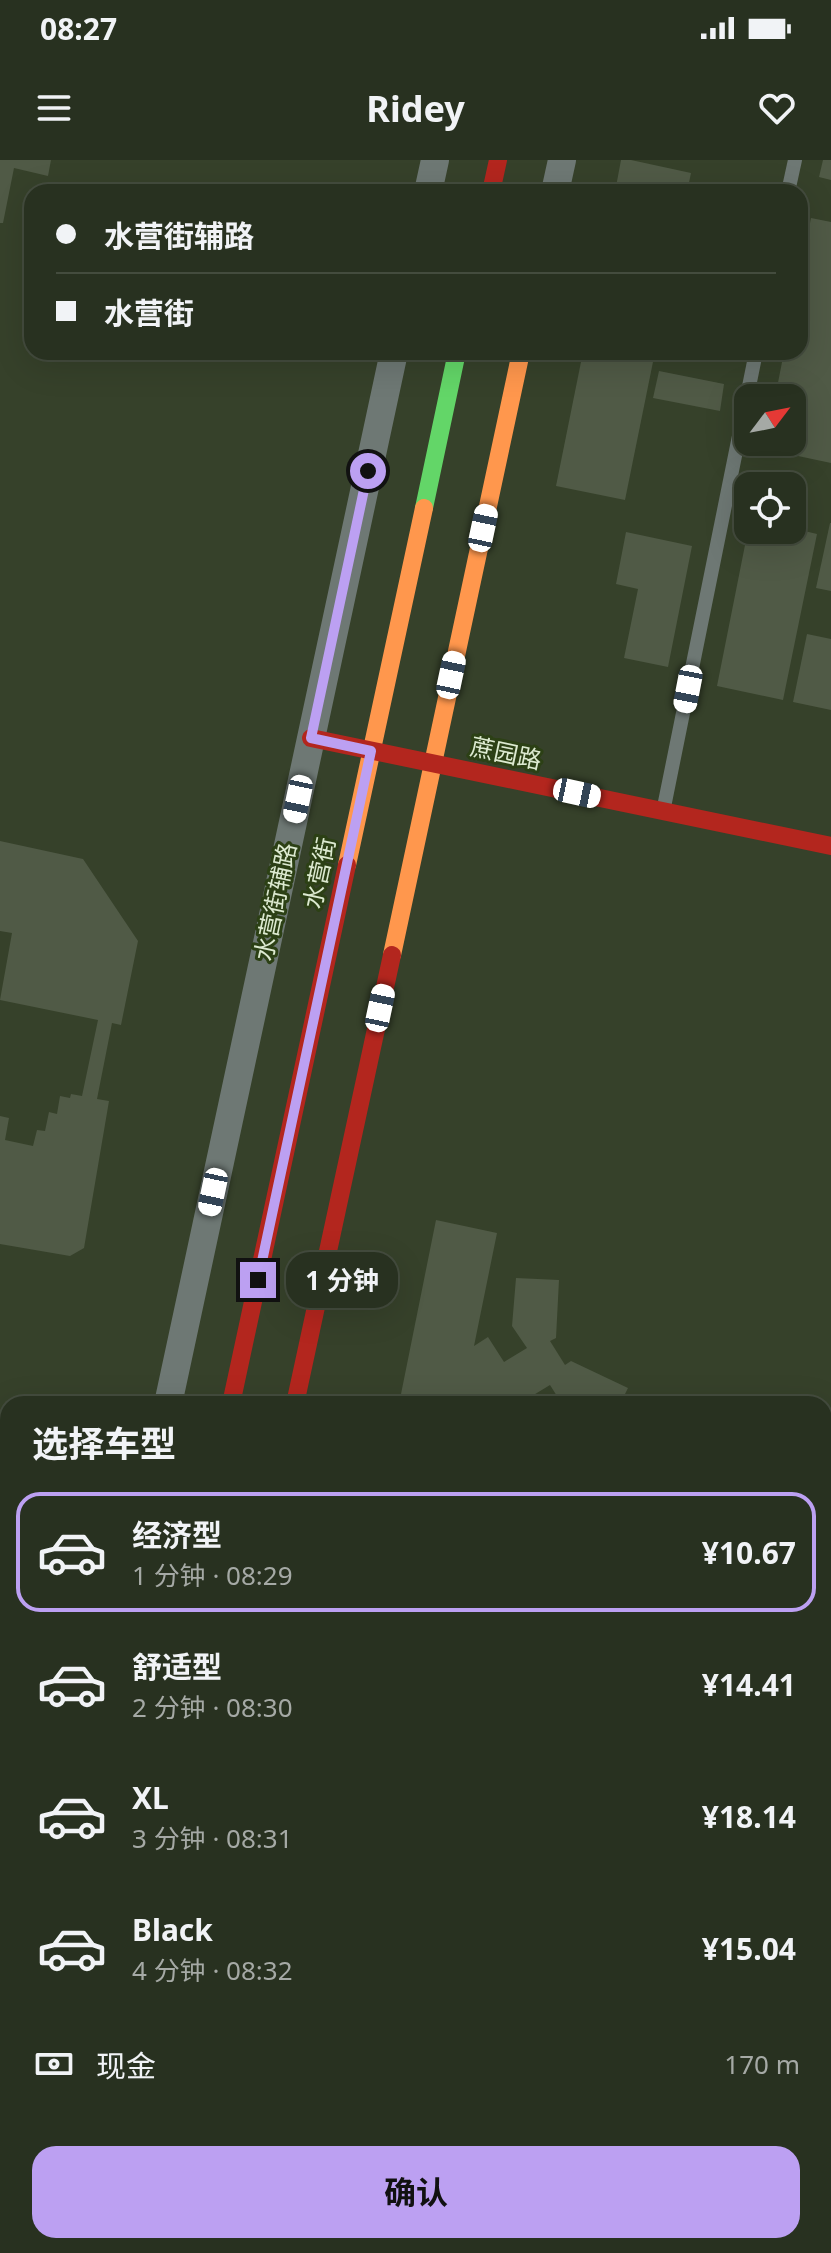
<!DOCTYPE html>
<html lang="zh">
<head>
<meta charset="utf-8">
<style>
	:root { --surface:#283120; --page:#303929; --text:#f1f3f6; --muted:#a5a9a5; --line:#444c3e; --accent:#bca0f2 }
	body { margin:0; font-family:"Noto Sans","Noto Sans SC",sans-serif; background:var(--page); color:var(--text); height:100vh; display:flex; flex-direction:column; font-size:30px; white-space:nowrap }
	* { box-sizing:border-box; margin:0 }
	p { font-size:26px; color:var(--muted) }
	.icon { flex:none; width:44px; height:44px; fill:none; stroke:currentColor; stroke-width:2; stroke-linecap:round; stroke-linejoin:round }
	.map { position:relative; flex:1; overflow:hidden }
	.details { position:absolute; left:0px; top:1236px; width:832px; height:858px; display:flex; flex-direction:column; background:var(--surface); border-radius:24px 24px 0 0; box-shadow:0 8px 32px #0002,0 0 0 2px var(--line) }
	.details>* { flex:none }
	.guide { position:absolute; left:24px; top:24px; width:784px; height:176px; border-radius:24px; box-shadow:0 8px 32px #0002,0 0 0 2px var(--line); display:grid; align-content:center; height:176px; padding:0 32px; background:var(--surface) }
	.needle { width:52px; rotate:58deg }
	.fabs { position:absolute; left:734px; top:224px; display:grid; gap:16px }
	.fabs a { display:grid; place-items:center; width:72px; height:72px; border-radius:16px; background:var(--surface); box-shadow:0 8px 32px #0002,0 0 0 2px var(--line); font-size:40px }
	.end { position:absolute; width:36px; height:36px; margin:-18px; border:10px solid #bca0f2; background:#111; box-shadow:0 0 0 4px #111 }
	.from { border-radius:50% }
	.bubble { position:absolute; height:56px; border-radius:24px; background:var(--surface); box-shadow:0 8px 32px #0002,0 0 0 2px var(--line); font-size:26px; font-weight:700; line-height:56px; text-align:center }
	.car { position:absolute; width:24px; height:48px; margin:-24px -12px; border-radius:10px; box-shadow:0 0 6px 2px #0007; background:linear-gradient(#fff 24%,#345 0 40%,#fff 0 76%,#345 0 86%,#fff 0) }
	.guide b { display:flex; align-items:center; gap:28px; height:76px; font-size:30px }
	.guide b+b { border-top:2px solid var(--line) }
	.guide i { width:20px; height:20px; background:var(--text) }
	ul { padding:0; list-style:none }
	li { display:flex; align-items:center; gap:24px; height:120px; margin:0 16px 12px; padding:0 16px; border:4px solid transparent; border-radius:24px }
	li div { flex:1 }
	li b { display:block; font-size:30px }
	li em { font-style:normal; font-weight:700 }
	li.selected { border-color:var(--accent) }
	li>.icon { width:72px; height:72px; stroke-width:1.5 }
	h2 { padding:0 32px; font-size:36px; line-height:96px }
	.pay { display:flex; align-items:center; gap:20px; height:88px; padding:0 32px; font-size:30px }
	.pay p { margin-inline-start:auto }
	.primary-button { display:flex; gap:16px; margin-top:auto; padding:16px 32px }
	.primary-button a { flex:1; height:92px; border-radius:24px; background:var(--accent); color:#111; font-size:32px; font-weight:700; line-height:92px; text-align:center }
	.status { display:flex; justify-content:space-between; align-items:center; height:56px; padding:0 40px; background:var(--surface); direction:ltr }
	.status svg { height:22px; fill:currentColor }
	header { display:flex; justify-content:space-between; align-items:center; height:104px; padding:0 32px; background:var(--surface); font-size:36px; font-weight:700 }
	.map>svg:first-child { display:block }
	.built { fill:#3a5021 }
	.building { fill:#505a46 }
	.lines { fill:none; stroke-linecap:round; stroke-linejoin:round }
	.lane { stroke:#6e7874; stroke-width:14 }
	.street { stroke:#6e7874; stroke-width:28 }
	.fast { stroke:#63d668; stroke-width:18 }
	.slow { stroke:#ff974d; stroke-width:18 }
	.jam { stroke:#b3261e; stroke-width:18 }
	.route { stroke:#bca0f2; stroke-width:10 }
	.labels { text-anchor:middle; stroke-width:6; stroke-linejoin:round; paint-order:stroke }
	.street-label { font-size:24px; fill:#ddead1; stroke:#2c4015 }
</style>
</head>
<body>
<div class="status"><b>08:27</b><svg viewBox="0 0 49 12"><path d="M0 12V9h3v3zM5 12V6h3v6zM10 12V3h3v9zM15 12V0h3v12zM26 1h20v11H26zM47 4h2v5h-2z"/></svg></div>
<header><svg class="icon" aria-label="menu" viewBox="0 0 24 24"><path d="M4 6h16M4 12h16M4 18h16"/></svg>Ridey<svg class="icon" aria-label="heart" viewBox="0 0 24 24"><path d="M12 20l-8-8c-3-5 5-10 8-4 3-6 11-1 8 4z"/></svg></header>
<div class="map">
<svg width="831" height="2093" viewBox="0 0 831 2093">
	<rect width="100%" height="100%" fill="#36412a"/>
	<polygon class="built" points="824,2043 831,2044 831,2093 208,2093 210,2086 824,2086"/>
	<g class="building">
		<polygon points="0,0 51,0 48,16 14,8 3,63 0,63"/>
		<polygon points="621,0 631,0 691,13 687,32 615,32"/>
		<polygon points="823,0 831,0 831,20 819,17"/>
		<polygon points="811,58 831,62 831,303 765,289 766,282 792,282 792,238 775,238 784,192 800,192 800,114"/>
		<polygon points="583,192 655,192 625,340 556,326"/>
		<polygon points="659,211 724,224 720,251 653,238"/>
		<polygon points="830,363 831,363 831,431 816,428"/>
		<polygon points="792,368 817,374 783,540 717,526 748,370 792,370"/>
		<polygon points="626,372 692,386 668,507 624,498 638,429 616,424"/>
		<polygon points="807,474 831,479 831,550 793,542"/>
		<polygon points="0,681 83,699 138,781 121,865 112,863 97,939 109,941 84,1088 70,1096 0,1084 0,956 9,958 5,980 33,986 37,970 45,971 49,952 57,954 60,936 70,938 71,934 82,936 98,860 0,840 12,773 0,771"/>
		<polygon points="436,1060 497,1073 474,1186 488,1177 504,1202 527,1188 512,1166 516,1118 559,1120 556,1178 550,1181 565,1205 571,1201 628,1228 620,1244 562,1244 550,1225 527,1239 530,1244 466,1244 463,1239 462,1244 399,1244"/>
		<polygon points="831,1685 831,1724 829,1724 824,1740 824,1701 827,1686"/>
		<polygon points="824,1743 831,1744 831,1825 824,1823"/>
	</g>
	<g class="lines">
		<g class="lane">
			<polyline points="788,32 795,0"/>
			<polyline points="664,647 756,192"/>
		</g>
		<g class="street">
			<polyline points="428,32 435,0"/>
			<polyline points="555,32 562,0"/>
			<polyline points="168,1244 394,192"/>
			<polyline points="0,2021 8,1984"/>
			<polyline points="113,2093 114,2086"/>
		</g>
		<polyline class="fast" points="424,348 457,192"/>
		<g class="slow">
			<polyline points="347,705 424,348"/>
			<polyline points="392,795 521,192"/>
		</g>
		<g class="jam">
			<polyline points="491,32 498,0"/>
			<polyline points="311,578 831,686"/>
			<polyline points="231,1244 347,705"/>
			<polyline points="295,1244 392,795"/>
			<polyline points="49,2093 50,2086"/>
		</g>
	</g>
	<g class="lines">
		<polyline class="route" points="258,1120 371,591 311,578 368,311"/>
	</g>
	<g class="labels">
		<g class="street-label">
			<text transform="translate(506 594) rotate(12)" y="8">蔗园路</text>
			<text transform="translate(320 713) rotate(-78)" y="8">水营街</text>
			<text transform="translate(276 742) rotate(-78)" y="8">水营街辅路</text>
		</g>
	</g>
</svg>
<div class="fabs">
<a><svg class="needle" viewBox="-14 -14 28 28"><path d="M0-13l5 13h-10z" fill="#e53935"/><path d="M0 13l5-13h-10z" fill="#a5a9a5"/></svg></a>
<a><svg class="icon" aria-label="locate" viewBox="0 0 24 24"><circle cx="12" cy="12" r="6"/><path d="M12 2v4M12 18v4M2 12h4M18 12h4"/></svg></a>
</div>
<i class="end from" style="left:368px;top:311px"></i>
<i class="end" style="left:258px;top:1120px"></i>
<div class="bubble" style="left:286px;top:1092px;width:112px">1 分钟</div>
<i class="car" style="left:483px;top:368px;rotate:12deg"></i>
<i class="car" style="left:451px;top:515px;rotate:12deg"></i>
<i class="car" style="left:688px;top:529px;rotate:191deg"></i>
<i class="car" style="left:577px;top:633px;rotate:102deg"></i>
<i class="car" style="left:298px;top:639px;rotate:192deg"></i>
<i class="car" style="left:380px;top:848px;rotate:12deg"></i>
<i class="car" style="left:213px;top:1032px;rotate:192deg"></i>
<div class="guide">
<b><i class="from"></i>水营街辅路</b>
<b><i></i>水营街</b>
</div>
<section class="details">
<h2>选择车型</h2>
<ul>
<li class="selected"><svg class="icon" aria-label="car" viewBox="0 0 24 24"><path d="M5 17H2v-5l4-1 3-4h7l3 4 3 1v5h-3M9 17h6M6 11h13"/><circle cx="7" cy="17" r="2"/><circle cx="17" cy="17" r="2"/></svg><div><b>经济型</b><p>1 分钟 · 08:29</p></div><em>¥10.67</em></li>
<li><svg class="icon" aria-label="car" viewBox="0 0 24 24"><path d="M5 17H2v-5l4-1 3-4h7l3 4 3 1v5h-3M9 17h6M6 11h13"/><circle cx="7" cy="17" r="2"/><circle cx="17" cy="17" r="2"/></svg><div><b>舒适型</b><p>2 分钟 · 08:30</p></div><em>¥14.41</em></li>
<li><svg class="icon" aria-label="car" viewBox="0 0 24 24"><path d="M5 17H2v-5l4-1 3-4h7l3 4 3 1v5h-3M9 17h6M6 11h13"/><circle cx="7" cy="17" r="2"/><circle cx="17" cy="17" r="2"/></svg><div><b>XL</b><p>3 分钟 · 08:31</p></div><em>¥18.14</em></li>
<li><svg class="icon" aria-label="car" viewBox="0 0 24 24"><path d="M5 17H2v-5l4-1 3-4h7l3 4 3 1v5h-3M9 17h6M6 11h13"/><circle cx="7" cy="17" r="2"/><circle cx="17" cy="17" r="2"/></svg><div><b>Black</b><p>4 分钟 · 08:32</p></div><em>¥15.04</em></li>
</ul>
<div class="pay"><svg class="icon" aria-label="cash" viewBox="0 0 24 24"><path d="M3 7h18v10H3z"/><circle cx="12" cy="12" r="2"/></svg>现金<p>170 m</p></div>
<div class="primary-button"><a>确认</a></div>
</section>
</div>
</body>
</html>
